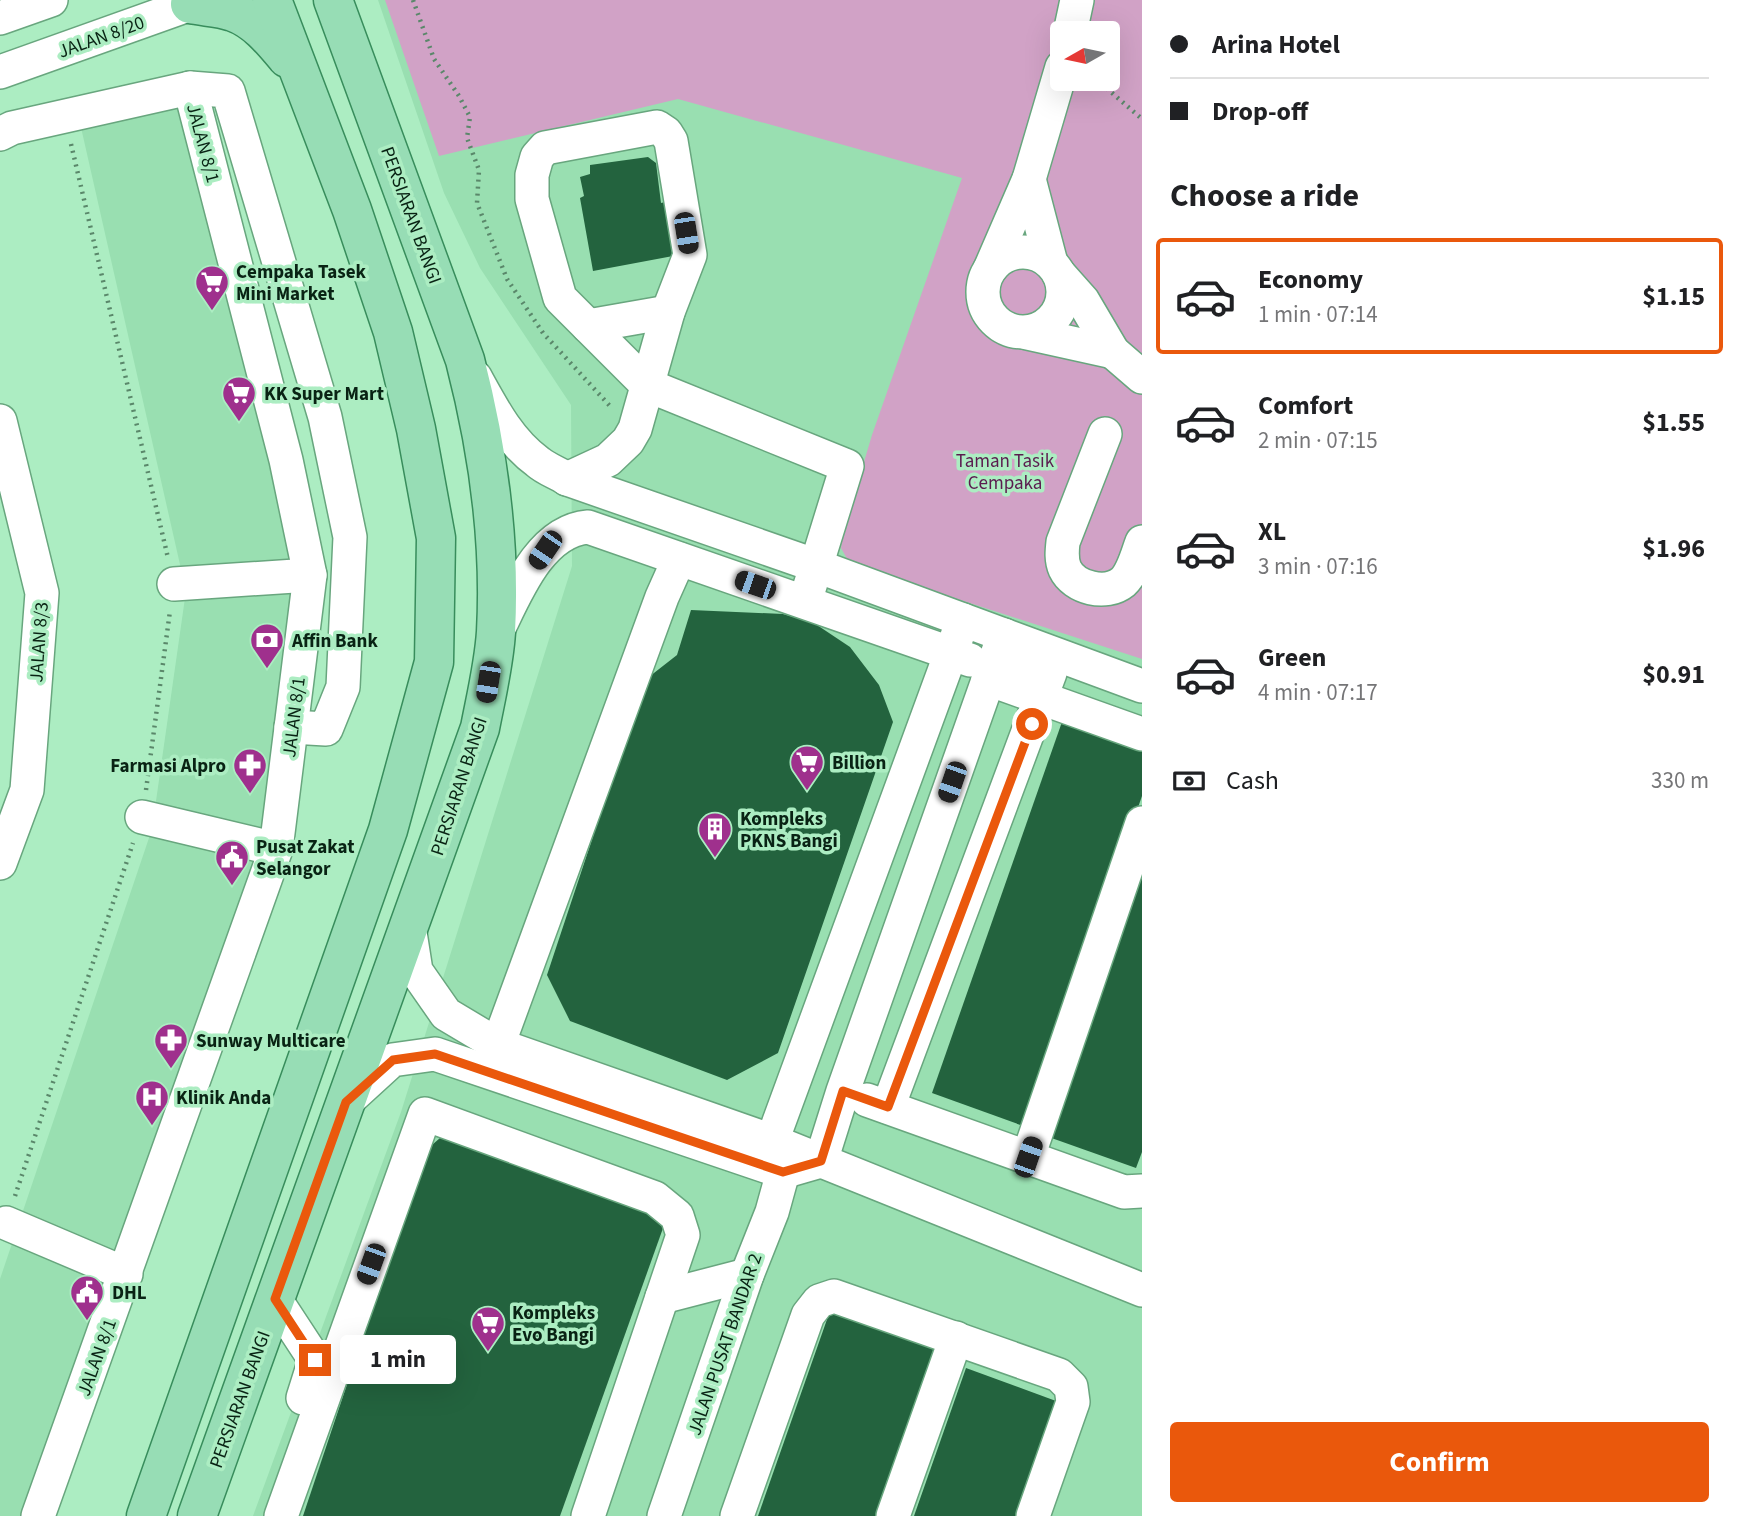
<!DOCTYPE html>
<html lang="en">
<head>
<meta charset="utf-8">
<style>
	:root { --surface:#fff; --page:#f6f6f6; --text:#202124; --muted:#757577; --line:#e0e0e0; --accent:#ea580c }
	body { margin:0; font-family:"Source Sans 3",sans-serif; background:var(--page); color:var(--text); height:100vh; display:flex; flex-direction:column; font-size:26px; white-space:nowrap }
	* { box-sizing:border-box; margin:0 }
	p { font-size:23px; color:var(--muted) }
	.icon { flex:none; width:38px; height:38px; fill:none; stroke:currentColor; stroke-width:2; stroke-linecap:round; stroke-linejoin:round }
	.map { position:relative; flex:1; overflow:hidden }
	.drawer { display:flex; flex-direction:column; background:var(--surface); width:595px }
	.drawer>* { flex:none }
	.top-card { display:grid; align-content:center; height:154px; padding:0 28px; background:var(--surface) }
	.needle { width:46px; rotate:261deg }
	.tools { position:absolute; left:1050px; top:21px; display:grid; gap:14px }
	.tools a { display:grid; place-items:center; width:70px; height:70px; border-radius:7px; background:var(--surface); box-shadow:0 7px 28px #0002; font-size:35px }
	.end { position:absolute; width:32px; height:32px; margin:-16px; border:9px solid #ea580c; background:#fff; box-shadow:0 0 0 4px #fff }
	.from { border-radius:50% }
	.bubble { position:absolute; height:49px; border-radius:7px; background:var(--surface); box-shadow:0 7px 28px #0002; font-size:23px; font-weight:700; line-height:49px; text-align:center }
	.car { position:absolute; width:21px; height:42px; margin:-21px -10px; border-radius:9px; box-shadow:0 0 5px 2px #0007; background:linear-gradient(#222 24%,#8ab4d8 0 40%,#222 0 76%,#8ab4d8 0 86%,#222 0) }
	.top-card b { display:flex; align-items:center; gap:24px; height:66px; font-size:26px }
	.top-card b+b { border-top:2px solid var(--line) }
	.top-card i { width:18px; height:18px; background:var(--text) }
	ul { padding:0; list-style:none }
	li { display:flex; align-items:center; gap:21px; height:116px; margin:0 14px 10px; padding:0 14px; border:4px solid transparent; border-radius:7px }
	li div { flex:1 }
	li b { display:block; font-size:26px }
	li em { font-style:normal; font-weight:700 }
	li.active { border-color:var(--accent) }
	li>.icon { width:63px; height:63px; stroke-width:1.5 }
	h2 { padding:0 28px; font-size:32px; line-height:84px }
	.pay { display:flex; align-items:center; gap:18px; height:77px; padding:0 28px; font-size:26px }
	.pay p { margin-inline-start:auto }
	.cta { display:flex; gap:14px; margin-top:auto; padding:14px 28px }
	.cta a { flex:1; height:80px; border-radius:7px; background:var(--accent); color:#fff; font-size:28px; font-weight:700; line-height:80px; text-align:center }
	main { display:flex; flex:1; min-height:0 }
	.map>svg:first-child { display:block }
	.built { fill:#99dfb1; fill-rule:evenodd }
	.green { fill:#d1a2c6; fill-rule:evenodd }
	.building { fill:#23633e }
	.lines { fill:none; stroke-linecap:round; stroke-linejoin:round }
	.minor-casing { stroke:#68a67e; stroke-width:36 }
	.major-casing { stroke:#388d5c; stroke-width:41 }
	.path { stroke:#5a876a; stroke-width:4.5; stroke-dasharray:2 5; stroke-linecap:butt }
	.minor { stroke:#fff; stroke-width:33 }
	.major { stroke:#97ddb5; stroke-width:38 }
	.route { stroke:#ea580c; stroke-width:9 }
	.labels { text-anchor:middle; stroke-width:7; stroke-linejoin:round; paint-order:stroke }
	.street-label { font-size:19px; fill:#092314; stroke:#acedc2 }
	.poi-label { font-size:19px; font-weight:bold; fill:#092314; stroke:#acedc2; text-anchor:start }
	.park-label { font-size:19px; fill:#5a1c4f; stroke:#acedc2 }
</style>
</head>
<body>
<main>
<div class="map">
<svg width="1142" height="1516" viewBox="0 0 1142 1516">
	<rect width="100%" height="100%" fill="#acedc2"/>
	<g class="built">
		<path d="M378,0H1142V1516H253L401,1112L572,566L571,405L480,268L444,193ZM1062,33H1108V79H1062Z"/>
		<polygon points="180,101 301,586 264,853 29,1516 0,1516 0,1279 152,829 186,591 80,123"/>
	</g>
	<path class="green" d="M385,0H1142V659L850,564L841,548L844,529L872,435L962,178L678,99L439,156ZM1062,33H1108V79H1062Z"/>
	<g class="building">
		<polygon points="648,157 656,163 661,203 669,201 673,256 593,271 580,198 584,196 580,177 590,174 590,165"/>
		<polygon points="691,610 783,614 814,623 850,647 879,685 893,722 778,1053 727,1080 570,1021 547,975 645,680 677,655"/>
		<polygon points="1063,719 1142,747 1142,796 1026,1127 932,1093"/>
		<polygon points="1142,855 1142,1152 1136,1168 1043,1135"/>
		<polygon points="460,1135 667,1217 560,1516 303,1516 425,1151 440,1138"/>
		<polygon points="831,1308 937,1345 877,1516 758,1516"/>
		<polygon points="966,1368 1056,1401 1016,1516 914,1516"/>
	</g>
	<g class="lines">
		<g class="minor-casing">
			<g id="minor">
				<polyline points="0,18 51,0"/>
				<polyline points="1070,33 1077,0"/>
				<polyline points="0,72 202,0"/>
				<polyline points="0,134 12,128 190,88 228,91 325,417 350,537 343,687 326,729 291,727"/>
				<polyline points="1029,179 1051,263"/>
				<circle cx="1023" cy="292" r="40"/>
				<polyline points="990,269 1029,179 1062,67"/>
				<polyline points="1059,274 1083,301 1113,352 1142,377"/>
				<polyline points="588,326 668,312"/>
				<polyline points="1027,333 1113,352"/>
				<path d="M475,377C492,408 509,441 538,462C546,469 558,473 567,479L817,566L1142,686"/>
				<polyline points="0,421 42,593 27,790 0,863"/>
				<path d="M1105,434L1063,542C1062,551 1061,560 1065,569C1074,588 1106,596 1123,582C1133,573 1137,555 1142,542"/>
				<polyline points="567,479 608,460 628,441 635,429 668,312 690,255 671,141 666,133 657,127 545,148 537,157 532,175 532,199 560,298 647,385 847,466 805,602"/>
				<polyline points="174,584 310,575"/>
				<path d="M497,632C516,593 540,531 588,527L970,660"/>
				<polyline points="988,679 1142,734"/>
				<polyline points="142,817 276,849"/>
				<polyline points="409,926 416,971 446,1014 498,1045 772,1141 1142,1290"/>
				<polyline points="498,1045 662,597 679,559"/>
				<polyline points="867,1100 1124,1192 1142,1191"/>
				<polyline points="346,1102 392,1060 435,1054 783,1172 821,1161 843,1091 1004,635"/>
				<polyline points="888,1107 1050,673 1010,661"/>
				<polyline points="1028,1157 1142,823"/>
				<polyline points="779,1160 772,1141 963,620"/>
				<polyline points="6,1223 126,1274"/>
				<polyline points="662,1297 747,1275"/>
				<polyline points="275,1299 315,1360 303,1398"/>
				<polyline points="38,1516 276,849 310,575 286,460 190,88"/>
				<polyline points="281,1516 425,1114 655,1198 677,1216 683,1235 588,1516"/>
				<polyline points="664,1516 747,1275 772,1212 783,1172"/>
				<polyline points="737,1516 808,1315 819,1301 834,1296 1059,1375 1071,1387 1073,1402 1033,1516"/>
				<polyline points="893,1516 956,1338"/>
			</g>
		</g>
		<g class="major-casing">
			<g id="major">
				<path d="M190,4C204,7 220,7 233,12C256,20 272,40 287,58"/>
				<polyline points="146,1516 388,830 434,662 436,538 416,429 393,332 352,210 272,0"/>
				<path d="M197,1516L480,728C486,697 494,664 496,632C501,540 488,449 465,360L333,0"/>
			</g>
		</g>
		<g class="path">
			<polyline points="413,0 434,59 459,96 470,117 467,138 479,170 477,203 507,279 543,333 610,406"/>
			<polyline points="1096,79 1142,119"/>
			<polyline points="71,144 168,558"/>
			<polyline points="146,790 170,611"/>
			<polyline points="15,1196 133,843"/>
		</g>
		<use href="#minor" class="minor"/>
		<use href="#major" class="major"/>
	</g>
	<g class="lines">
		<polyline class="route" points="315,1360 275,1299 346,1102 393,1060 435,1054 783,1172 821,1161 843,1091 888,1107 1032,724"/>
	</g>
	<defs>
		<g id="supermarket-pin" transform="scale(1.75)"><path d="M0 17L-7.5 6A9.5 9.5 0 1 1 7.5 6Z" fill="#9f308d" stroke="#acedc2"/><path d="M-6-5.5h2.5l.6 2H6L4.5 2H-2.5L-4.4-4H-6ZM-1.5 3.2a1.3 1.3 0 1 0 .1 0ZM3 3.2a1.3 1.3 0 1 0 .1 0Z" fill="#fff"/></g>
		<g id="bank-pin" transform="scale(1.75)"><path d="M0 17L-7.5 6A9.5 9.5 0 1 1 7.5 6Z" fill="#9f308d" stroke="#acedc2"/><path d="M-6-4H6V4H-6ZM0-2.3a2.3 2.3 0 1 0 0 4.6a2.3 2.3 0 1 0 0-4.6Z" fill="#fff"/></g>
		<g id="pharmacy-pin" transform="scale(1.75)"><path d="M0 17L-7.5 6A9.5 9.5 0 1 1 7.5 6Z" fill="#9f308d" stroke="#acedc2"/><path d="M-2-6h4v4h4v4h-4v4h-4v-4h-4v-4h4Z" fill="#fff"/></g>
		<g id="building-pin" transform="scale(1.75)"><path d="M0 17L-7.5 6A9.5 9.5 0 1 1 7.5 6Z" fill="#9f308d" stroke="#acedc2"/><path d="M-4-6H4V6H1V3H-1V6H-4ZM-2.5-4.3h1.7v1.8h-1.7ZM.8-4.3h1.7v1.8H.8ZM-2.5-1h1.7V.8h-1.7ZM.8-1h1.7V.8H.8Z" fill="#fff"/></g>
		<g id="civic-pin" transform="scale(1.75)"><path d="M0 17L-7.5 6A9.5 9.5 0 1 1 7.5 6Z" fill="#9f308d" stroke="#acedc2"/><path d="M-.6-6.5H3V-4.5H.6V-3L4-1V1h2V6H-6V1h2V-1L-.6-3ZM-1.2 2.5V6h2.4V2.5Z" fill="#fff"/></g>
		<g id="hospital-pin" transform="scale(1.75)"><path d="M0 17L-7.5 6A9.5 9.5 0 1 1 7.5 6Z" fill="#9f308d" stroke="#acedc2"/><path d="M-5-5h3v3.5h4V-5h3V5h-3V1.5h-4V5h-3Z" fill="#fff"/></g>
	</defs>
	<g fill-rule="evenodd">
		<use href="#supermarket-pin" x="212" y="282"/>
		<use href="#supermarket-pin" x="239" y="393"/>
		<use href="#bank-pin" x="267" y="640"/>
		<use href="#supermarket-pin" x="807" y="762"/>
		<use href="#pharmacy-pin" x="250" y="765"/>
		<use href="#building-pin" x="715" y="829"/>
		<use href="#civic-pin" x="232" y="857"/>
		<use href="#pharmacy-pin" x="171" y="1040"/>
		<use href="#hospital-pin" x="152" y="1097"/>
		<use href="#civic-pin" x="87" y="1292"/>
		<use href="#supermarket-pin" x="488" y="1323"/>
	</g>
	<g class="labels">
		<g class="street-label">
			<text transform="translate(101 36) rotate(-20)" y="7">JALAN 8/20</text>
			<text transform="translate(204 143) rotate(75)" y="7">JALAN 8/1</text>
			<text transform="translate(412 215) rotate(70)" y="7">PERSIARAN BANGI</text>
			<text transform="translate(38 642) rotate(-86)" y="7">JALAN 8/3</text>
			<text transform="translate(293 717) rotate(-83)" y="7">JALAN 8/1</text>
			<text transform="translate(458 786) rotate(-72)" y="7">PERSIARAN BANGI</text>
			<text transform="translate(724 1344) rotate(-71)" y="7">JALAN PUSAT BANDAR 2</text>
			<text transform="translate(96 1357) rotate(-70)" y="7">JALAN 8/1</text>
			<text transform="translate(239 1399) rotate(-70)" y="7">PERSIARAN BANGI</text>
		</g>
		<g class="poi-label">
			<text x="236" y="278">Cempaka Tasek<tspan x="236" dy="22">Mini Market</tspan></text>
			<text x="264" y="400">KK Super Mart</text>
			<text x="292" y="647">Affin Bank</text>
			<text x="832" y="769">Billion</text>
			<text x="226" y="772" text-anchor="end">Farmasi Alpro</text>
			<text x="740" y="825">Kompleks<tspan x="740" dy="22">PKNS Bangi</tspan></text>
			<text x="256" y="853">Pusat Zakat<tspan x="256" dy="22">Selangor</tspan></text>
			<text x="196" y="1047">Sunway Multicare</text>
			<text x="176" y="1104">Klinik Anda</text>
			<text x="112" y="1299">DHL</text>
			<text x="512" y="1319">Kompleks<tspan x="512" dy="22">Evo Bangi</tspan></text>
		</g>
		<g class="park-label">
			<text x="1005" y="467">Taman Tasik<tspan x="1005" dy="22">Cempaka</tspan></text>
		</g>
	</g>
</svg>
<div class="tools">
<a><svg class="needle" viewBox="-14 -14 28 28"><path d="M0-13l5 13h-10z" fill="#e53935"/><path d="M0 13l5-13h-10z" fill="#757577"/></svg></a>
</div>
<i class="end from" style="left:1032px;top:724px"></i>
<i class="end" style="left:315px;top:1360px"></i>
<div class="bubble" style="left:340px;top:1335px;width:116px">1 min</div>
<i class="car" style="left:686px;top:233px;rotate:171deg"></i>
<i class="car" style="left:545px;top:550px;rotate:214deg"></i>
<i class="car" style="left:755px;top:585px;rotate:289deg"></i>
<i class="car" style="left:488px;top:682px;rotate:189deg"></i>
<i class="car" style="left:952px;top:782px;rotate:199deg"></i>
<i class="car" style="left:1028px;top:1157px;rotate:19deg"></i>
<i class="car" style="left:371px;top:1264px;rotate:200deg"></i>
</div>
<section class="drawer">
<div class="top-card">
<b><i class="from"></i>Arina Hotel</b>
<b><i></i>Drop-off</b>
</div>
<h2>Choose a ride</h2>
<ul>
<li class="active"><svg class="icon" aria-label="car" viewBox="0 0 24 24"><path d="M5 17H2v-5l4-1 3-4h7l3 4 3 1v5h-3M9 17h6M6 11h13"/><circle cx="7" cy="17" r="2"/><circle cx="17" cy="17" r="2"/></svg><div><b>Economy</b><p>1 min · 07:14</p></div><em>$1.15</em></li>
<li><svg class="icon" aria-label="car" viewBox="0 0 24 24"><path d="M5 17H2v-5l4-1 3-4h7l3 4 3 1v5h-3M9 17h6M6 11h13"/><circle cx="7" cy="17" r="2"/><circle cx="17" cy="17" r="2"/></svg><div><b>Comfort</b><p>2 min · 07:15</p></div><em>$1.55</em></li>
<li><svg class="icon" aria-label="car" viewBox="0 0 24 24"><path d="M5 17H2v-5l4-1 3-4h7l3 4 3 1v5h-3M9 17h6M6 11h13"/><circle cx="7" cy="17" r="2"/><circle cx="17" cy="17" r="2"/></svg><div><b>XL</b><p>3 min · 07:16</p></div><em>$1.96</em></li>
<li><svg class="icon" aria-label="car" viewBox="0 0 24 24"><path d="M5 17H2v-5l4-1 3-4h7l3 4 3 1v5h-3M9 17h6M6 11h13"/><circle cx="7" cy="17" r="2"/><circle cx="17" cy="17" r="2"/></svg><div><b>Green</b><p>4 min · 07:17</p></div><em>$0.91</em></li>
</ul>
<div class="pay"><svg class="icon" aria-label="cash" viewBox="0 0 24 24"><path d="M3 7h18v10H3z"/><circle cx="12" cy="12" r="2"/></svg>Cash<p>330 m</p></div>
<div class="cta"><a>Confirm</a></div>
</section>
</main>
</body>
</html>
